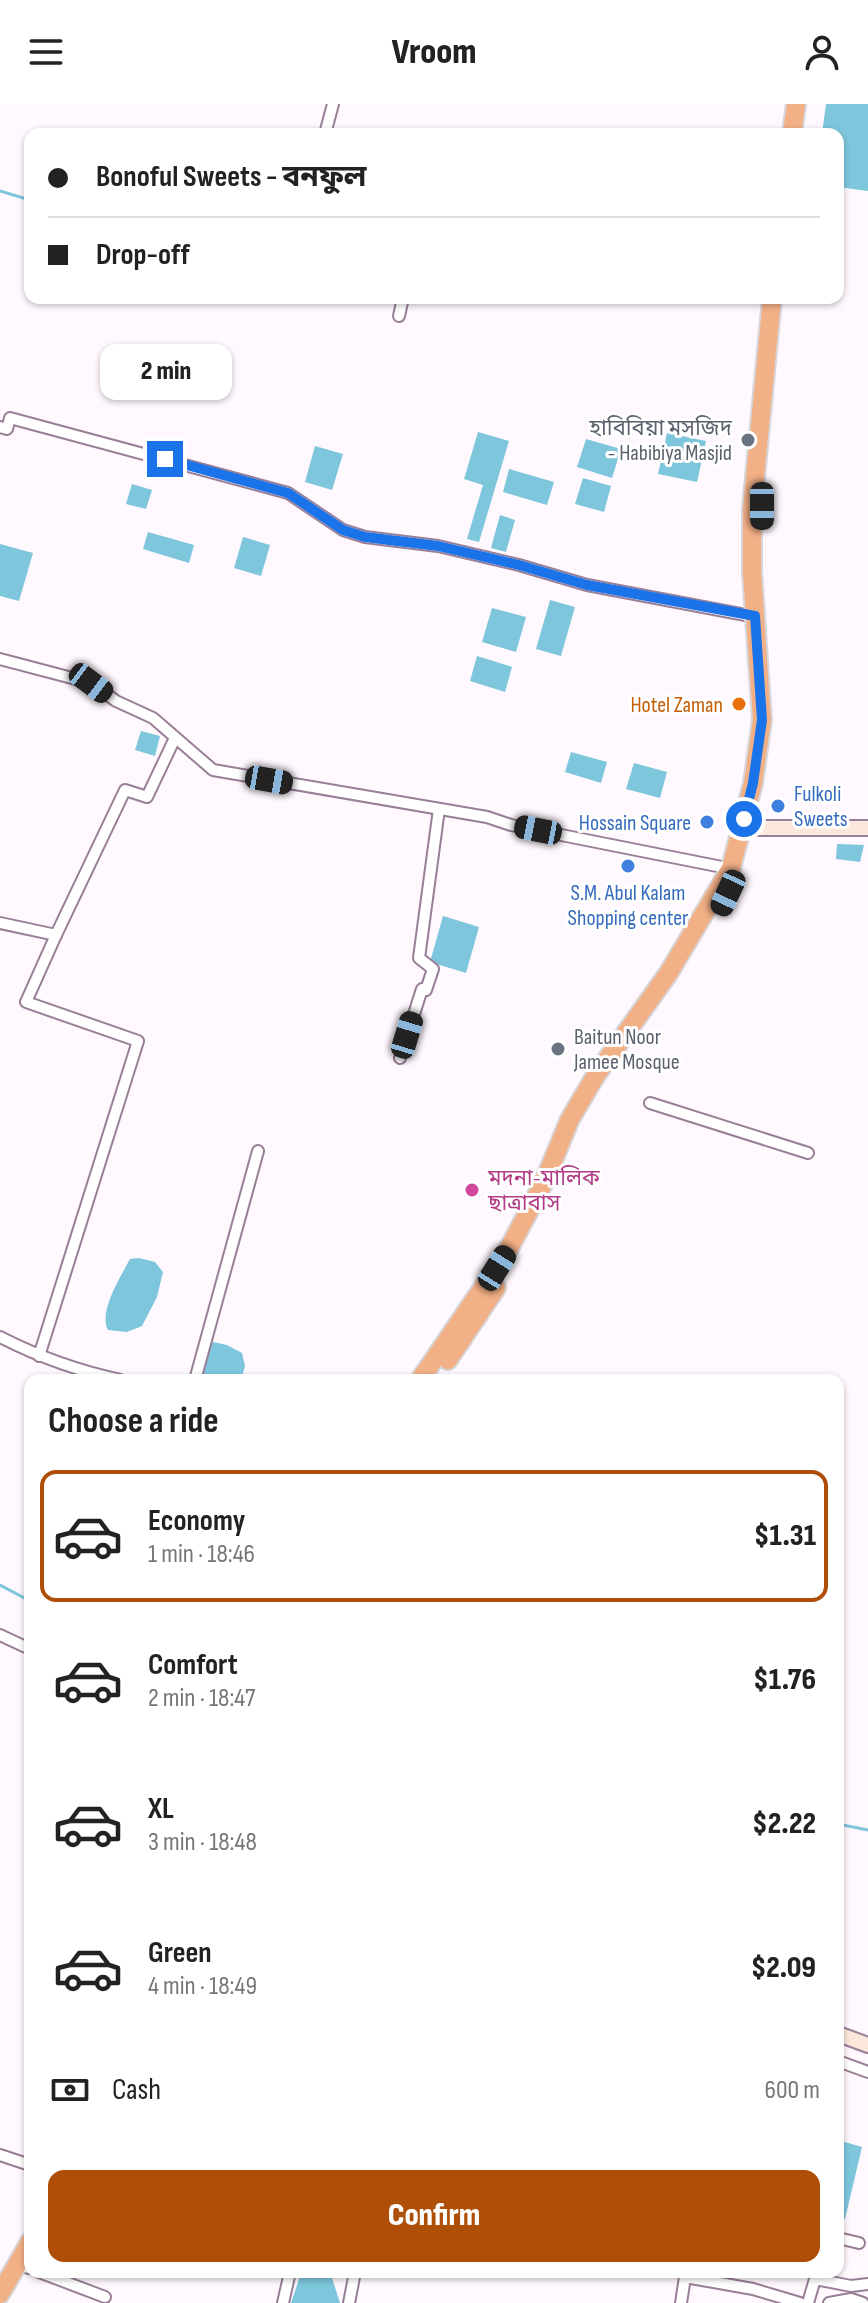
<!DOCTYPE html>
<html lang="en">
<head>
<meta charset="utf-8">
<style>
	:root { --surface:#fff; --page:#f2f2f2; --text:#222; --muted:#767676; --line:#e0e0e0; --accent:#af4e06 }
	body { margin:0; font-family:"Sofia Sans Condensed","Noto Sans Bengali",sans-serif; background:var(--page); color:var(--text); height:100vh; display:flex; flex-direction:column; font-size:30px; white-space:nowrap }
	* { box-sizing:border-box; margin:0 }
	p { font-size:26px; color:var(--muted) }
	.icon { flex:none; width:44px; height:44px; fill:none; stroke:currentColor; stroke-width:2; stroke-linecap:round; stroke-linejoin:round }
	.map { position:relative; flex:1; overflow:hidden }
	.details { position:absolute; left:24px; top:1270px; width:820px; height:904px; display:flex; flex-direction:column; background:var(--surface); border-radius:16px; box-shadow:0 2px 6px #0004 }
	.details>* { flex:none }
	.banner { position:absolute; left:24px; top:24px; width:820px; height:176px; border-radius:16px; box-shadow:0 2px 6px #0004; display:grid; align-content:center; height:176px; padding:0 24px; background:var(--surface) }
	.end { position:absolute; width:36px; height:36px; margin:-18px; border:10px solid #1a73e8; background:#fff; box-shadow:0 0 0 4px #fff }
	.from { border-radius:50% }
	.bubble { position:absolute; height:56px; border-radius:16px; background:var(--surface); box-shadow:0 2px 6px #0004; font-size:26px; font-weight:800; line-height:56px; text-align:center }
	.car { position:absolute; width:24px; height:48px; margin:-24px -12px; border-radius:10px; box-shadow:0 0 6px 2px #0007; background:linear-gradient(#222 24%,#8ab4d8 0 40%,#222 0 76%,#8ab4d8 0 86%,#222 0) }
	.banner b { display:flex; align-items:center; gap:28px; height:76px; font-size:30px }
	.banner b+b { border-top:2px solid var(--line) }
	.banner i { width:20px; height:20px; background:var(--text) }
	ul { padding:0; list-style:none }
	li { display:flex; align-items:center; gap:24px; height:132px; margin:0 16px 12px; padding:0 8px; border:4px solid transparent; border-radius:16px }
	li div { flex:1 }
	li b { display:block; font-size:30px }
	li em { font-style:normal; font-weight:800 }
	li.current { border-color:var(--accent) }
	li>.icon { width:72px; height:72px; stroke-width:1.5 }
	h2 { padding:0 24px; font-size:36px; line-height:96px }
	.pay { display:flex; align-items:center; gap:20px; height:88px; padding:0 24px; font-size:30px }
	.pay p { margin-inline-start:auto }
	.cta { display:flex; gap:16px; margin-top:auto; padding:16px 24px }
	.cta a { flex:1; height:92px; border-radius:16px; background:var(--accent); color:#fff; font-size:32px; font-weight:800; line-height:92px; text-align:center }
	header { display:flex; justify-content:space-between; align-items:center; height:104px; padding:0 24px; background:var(--surface); font-size:36px; font-weight:800 }
	.map>svg:first-child { display:block }
	.water { fill:#7dc6dc }
	.lines { fill:none; stroke-linecap:round; stroke-linejoin:round }
	.stream { stroke:#7dc6dc; stroke-width:3 }
	.street-casing { stroke:#997e97; stroke-width:14 }
	.secondary-casing { stroke:#997e97; stroke-width:18 }
	.highway-casing { stroke:#d7d5d7; stroke-width:22 }
	.street { stroke:#fff; stroke-width:10 }
	.secondary { stroke:#fbe7db; stroke-width:14 }
	.highway { stroke:#f2b086; stroke-width:18 }
	.route { stroke:#1a73e8; stroke-width:10 }
	.worship-dot { fill:#6b7280; stroke:#fff; stroke-width:3 }
	.food-dot { fill:#e8710a; stroke:#fff; stroke-width:3 }
	.shop-dot { fill:#3f7fe0; stroke:#fff; stroke-width:3 }
	.hotel-dot { fill:#d1479c; stroke:#fff; stroke-width:3 }
	.labels { text-anchor:middle; stroke-width:6; stroke-linejoin:round; paint-order:stroke }
	.worship-label { font-size:22px; fill:#5b616d; stroke:#fff; text-anchor:end }
	.food-label { font-size:22px; fill:#c56008; stroke:#fff; text-anchor:end }
	.shop-label { font-size:22px; fill:#366cbe; stroke:#fff; text-anchor:start }
	.hotel-label { font-size:22px; fill:#b23c85; stroke:#fff; text-anchor:start }
</style>
</head>
<body>
<header><svg class="icon" aria-label="menu" viewBox="0 0 24 24"><path d="M4 6h16M4 12h16M4 18h16"/></svg>Vroom<svg class="icon" aria-label="person" viewBox="0 0 24 24"><circle cx="12" cy="8" r="4"/><path d="M4 21q1-7 8-7t8 7"/></svg></header>
<div class="map">
<svg width="868" height="2199" viewBox="0 0 868 2199">
	<rect width="100%" height="100%" fill="#fff8fe"/>
	<g class="water">
		<polygon points="826,0 868,0 868,87 838,83 838,30 822,30"/>
		<polygon points="478,328 509,337 479,438 467,435 483,381 464,375"/>
		<polygon points="667,329 706,337 697,378 658,370"/>
		<polygon points="586,335 621,345 612,374 577,363"/>
		<polygon points="315,342 343,350 332,386 305,378"/>
		<polygon points="509,365 554,378 547,401 503,388"/>
		<polygon points="583,374 611,382 604,408 575,400"/>
		<polygon points="132,380 152,386 146,405 126,400"/>
		<polygon points="500,411 515,416 506,448 491,444"/>
		<polygon points="148,428 194,441 189,459 143,445"/>
		<polygon points="243,433 270,441 261,472 234,464"/>
		<polygon points="0,440 33,449 19,497 0,492"/>
		<polygon points="550,496 575,503 561,552 536,545"/>
		<polygon points="492,504 526,513 516,548 482,538"/>
		<polygon points="477,552 512,563 505,588 470,577"/>
		<polygon points="141,627 160,632 155,652 135,646"/>
		<polygon points="571,648 607,658 601,679 565,668"/>
		<polygon points="634,659 667,668 660,694 626,685"/>
		<polygon points="837,740 864,741 860,758 836,755"/>
		<polygon points="443,812 479,823 466,869 430,858"/>
		<path d="M139,1154L155,1158L163,1168L157,1193L142,1222L127,1228L108,1226C98,1208 121,1172 130,1155Z"/>
		<polygon points="213,1238 227,1241 242,1249 245,1262 241,1276 203,1276 207,1249"/>
		<polygon points="838,2036 862,2043 845,2115 838,2113"/>
		<polygon points="307,2168 332,2174 340,2199 291,2199 300,2172"/>
	</g>
	<g class="lines">
		<g class="stream">
			<polyline points="0,87 30,96"/>
			<polyline points="0,1481 30,1497"/>
			<polyline points="838,1720 868,1726"/>
		</g>
		<g class="street-casing">
			<g id="street">
				<polyline points="325,30 333,0"/>
				<polyline points="399,212 403,194"/>
				<polyline points="0,323 7,325 10,314 288,389 343,426 365,433 438,442 519,461 587,481 756,513"/>
				<polyline points="0,555 91,579 116,597 153,614 213,666 487,713 511,721 732,765"/>
				<polyline points="0,819 56,831 125,686 147,693 175,634"/>
				<polyline points="400,954 422,885 426,886 433,865 419,854 439,705"/>
				<polyline points="650,999 808,1049"/>
				<path d="M0,1233C39,1253 78,1267 121,1276"/>
				<polyline points="39,1252 138,937 26,898 56,831"/>
				<polyline points="195,1276 258,1047"/>
				<polyline points="0,1531 30,1545"/>
				<polyline points="838,1957 868,1968"/>
				<polyline points="0,2051 30,2061"/>
				<polyline points="838,2134 859,2139"/>
				<polyline points="28,2164 30,2164"/>
				<polyline points="39,2168 105,2193"/>
				<polyline points="283,2199 290,2168"/>
				<polyline points="349,2199 355,2168"/>
				<polyline points="681,2199 685,2173 753,2185 800,2199"/>
				<polyline points="808,2199 815,2175 851,2182 868,2180"/>
				<polyline points="829,2199 851,2195 863,2199"/>
			</g>
		</g>
		<g class="secondary-casing">
			<g id="secondary">
				<polyline points="753,724 868,724"/>
				<polyline points="838,1930 868,1941"/>
			</g>
		</g>
		<g class="highway-casing">
			<g id="highway">
				<polyline points="792,30 796,0"/>
				<polyline points="448,1256 496,1184"/>
				<polyline points="420,1276 506,1150 544,1078 570,1015 596,971 668,870 731,764 753,679 762,616 752,468 752,405 772,194"/>
				<polyline points="0,2190 30,2138"/>
			</g>
		</g>
		<use href="#street" class="street"/>
		<use href="#secondary" class="secondary"/>
		<use href="#highway" class="highway"/>
	</g>
	<g class="lines">
		<polyline class="route" points="165,355 288,389 343,426 365,433 438,442 519,461 587,481 755,512 762,616 753,679 744,715"/>
	</g>
	<g class="worship-dot">
		<circle cx="748" cy="336" r="8"/>
		<circle cx="558" cy="945" r="8"/>
	</g>
	<circle class="food-dot" cx="739" cy="600" r="8"/>
	<g class="shop-dot">
		<circle cx="778" cy="702" r="8"/>
		<circle cx="707" cy="718" r="8"/>
		<circle cx="628" cy="762" r="8"/>
	</g>
	<circle class="hotel-dot" cx="472" cy="1086" r="8"/>
	<g class="labels">
		<g class="worship-label">
			<text x="732" y="331">হাবিবিয়া মসজিদ<tspan x="732" dy="25">- Habibiya Masjid</tspan></text>
			<text x="574" y="940" text-anchor="start">Baitun Noor<tspan x="574" dy="25">Jamee Mosque</tspan></text>
		</g>
		<g class="food-label">
			<text x="723" y="608">Hotel Zaman</text>
		</g>
		<g class="shop-label">
			<text x="794" y="697">Fulkoli<tspan x="794" dy="25">Sweets</tspan></text>
			<text x="691" y="726" text-anchor="end">Hossain Square</text>
			<text x="628" y="796" text-anchor="middle">S.M. Abul Kalam<tspan x="628" dy="25">Shopping center</tspan></text>
		</g>
		<g class="hotel-label">
			<text x="488" y="1081">মদনা-মালিক<tspan x="488" dy="25">ছাত্রাবাস</tspan></text>
		</g>
	</g>
</svg>
<i class="end from" style="left:744px;top:715px"></i>
<i class="end" style="left:165px;top:355px"></i>
<div class="bubble" style="left:100px;top:240px;width:132px">2 min</div>
<i class="car" style="left:762px;top:402px;rotate:180deg"></i>
<i class="car" style="left:91px;top:579px;rotate:127deg"></i>
<i class="car" style="left:269px;top:676px;rotate:100deg"></i>
<i class="car" style="left:538px;top:726px;rotate:281deg"></i>
<i class="car" style="left:728px;top:789px;rotate:205deg"></i>
<i class="car" style="left:407px;top:931px;rotate:17deg"></i>
<i class="car" style="left:497px;top:1164px;rotate:32deg"></i>
<div class="banner">
<b><i class="from"></i>Bonoful Sweets - বনফুল</b>
<b><i></i>Drop-off</b>
</div>
<section class="details">
<h2>Choose a ride</h2>
<ul>
<li class="current"><svg class="icon" aria-label="car" viewBox="0 0 24 24"><path d="M5 17H2v-5l4-1 3-4h7l3 4 3 1v5h-3M9 17h6M6 11h13"/><circle cx="7" cy="17" r="2"/><circle cx="17" cy="17" r="2"/></svg><div><b>Economy</b><p>1 min · 18:46</p></div><em>$1.31</em></li>
<li><svg class="icon" aria-label="car" viewBox="0 0 24 24"><path d="M5 17H2v-5l4-1 3-4h7l3 4 3 1v5h-3M9 17h6M6 11h13"/><circle cx="7" cy="17" r="2"/><circle cx="17" cy="17" r="2"/></svg><div><b>Comfort</b><p>2 min · 18:47</p></div><em>$1.76</em></li>
<li><svg class="icon" aria-label="car" viewBox="0 0 24 24"><path d="M5 17H2v-5l4-1 3-4h7l3 4 3 1v5h-3M9 17h6M6 11h13"/><circle cx="7" cy="17" r="2"/><circle cx="17" cy="17" r="2"/></svg><div><b>XL</b><p>3 min · 18:48</p></div><em>$2.22</em></li>
<li><svg class="icon" aria-label="car" viewBox="0 0 24 24"><path d="M5 17H2v-5l4-1 3-4h7l3 4 3 1v5h-3M9 17h6M6 11h13"/><circle cx="7" cy="17" r="2"/><circle cx="17" cy="17" r="2"/></svg><div><b>Green</b><p>4 min · 18:49</p></div><em>$2.09</em></li>
</ul>
<div class="pay"><svg class="icon" aria-label="cash" viewBox="0 0 24 24"><path d="M3 7h18v10H3z"/><circle cx="12" cy="12" r="2"/></svg>Cash<p>600 m</p></div>
<div class="cta"><a>Confirm</a></div>
</section>
</div>
</body>
</html>
